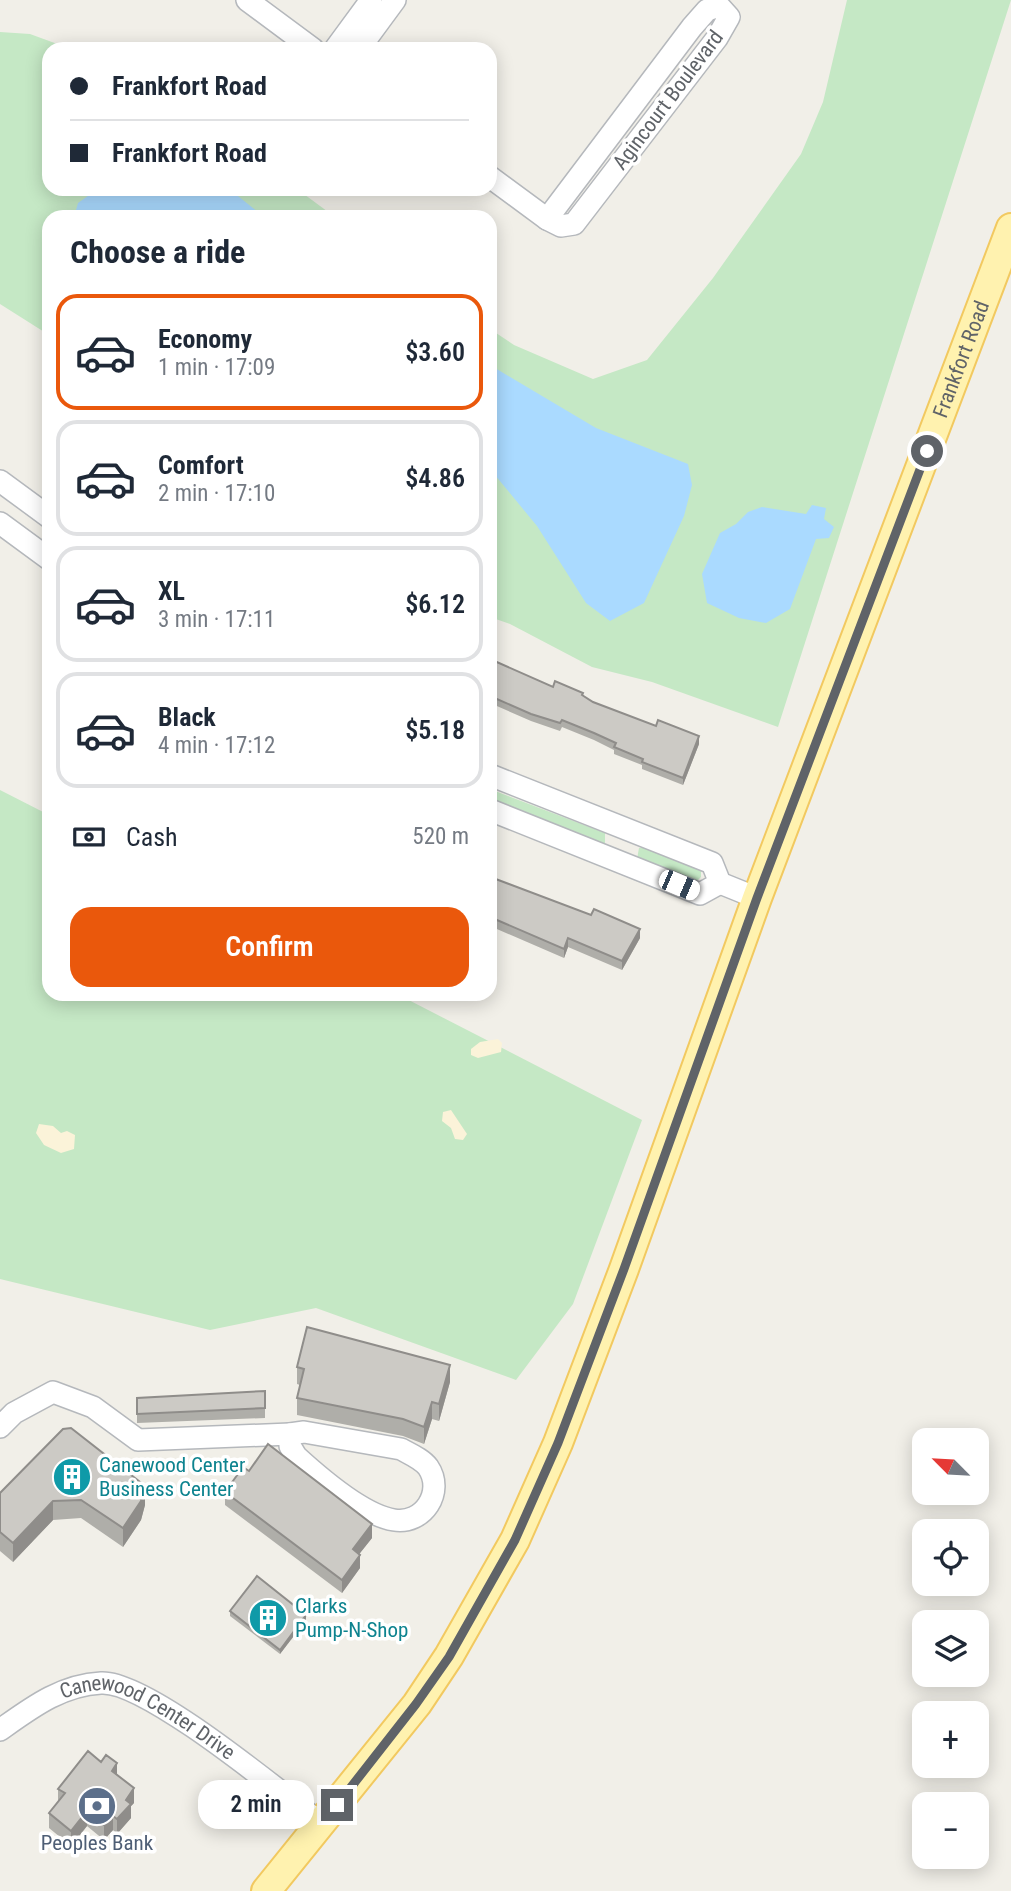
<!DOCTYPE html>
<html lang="en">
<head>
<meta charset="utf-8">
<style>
	:root { --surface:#fff; --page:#f6f6f7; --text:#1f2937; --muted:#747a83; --line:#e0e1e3; --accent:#ea580c }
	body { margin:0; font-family:"Roboto Condensed",sans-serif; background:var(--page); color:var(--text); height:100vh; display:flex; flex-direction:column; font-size:26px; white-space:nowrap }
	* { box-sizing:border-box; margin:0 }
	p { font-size:23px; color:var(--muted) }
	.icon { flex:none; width:38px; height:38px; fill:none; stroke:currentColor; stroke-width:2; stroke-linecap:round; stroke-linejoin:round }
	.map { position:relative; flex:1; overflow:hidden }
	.side { position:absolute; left:42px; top:210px; width:455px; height:791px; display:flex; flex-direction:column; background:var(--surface); border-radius:21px; box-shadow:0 4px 18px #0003 }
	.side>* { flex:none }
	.top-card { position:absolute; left:42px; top:42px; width:455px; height:154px; border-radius:21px; box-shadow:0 4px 18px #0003; display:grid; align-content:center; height:154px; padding:0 28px; background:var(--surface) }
	.needle { width:46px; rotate:294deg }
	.buttons { position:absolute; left:912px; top:1428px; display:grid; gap:14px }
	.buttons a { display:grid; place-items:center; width:77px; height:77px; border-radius:14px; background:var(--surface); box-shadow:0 4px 18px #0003; font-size:35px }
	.end { position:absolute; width:32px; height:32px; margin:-16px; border:9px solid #5f6368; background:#fff; box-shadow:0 0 0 4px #fff }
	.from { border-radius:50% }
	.bubble { position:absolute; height:49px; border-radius:21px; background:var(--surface); box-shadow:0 4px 18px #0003; font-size:23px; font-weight:600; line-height:49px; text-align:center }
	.car { position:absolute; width:21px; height:42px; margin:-21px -10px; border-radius:9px; box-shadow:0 0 5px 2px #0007; background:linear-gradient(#fff 24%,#345 0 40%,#fff 0 76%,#345 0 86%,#fff 0) }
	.top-card b { display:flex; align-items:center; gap:24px; height:66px; font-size:26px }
	.top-card b+b { border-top:2px solid var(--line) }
	.top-card i { width:18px; height:18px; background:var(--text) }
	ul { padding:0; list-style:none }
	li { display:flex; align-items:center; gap:21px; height:116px; margin:0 14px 10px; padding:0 14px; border:4px solid var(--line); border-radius:21px }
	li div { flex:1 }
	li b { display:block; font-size:26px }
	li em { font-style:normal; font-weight:600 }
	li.on { border-color:var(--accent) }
	li>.icon { width:63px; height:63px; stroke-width:1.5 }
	h2 { padding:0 28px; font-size:32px; line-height:84px }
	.pay { display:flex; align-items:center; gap:18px; height:77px; padding:0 28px; font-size:26px }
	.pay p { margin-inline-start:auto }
	.button { display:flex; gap:14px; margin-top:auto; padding:14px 28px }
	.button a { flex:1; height:80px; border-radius:21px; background:var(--accent); color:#fff; font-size:28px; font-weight:600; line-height:80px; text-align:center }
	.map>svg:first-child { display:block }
	.green { fill:#c5e8c5 }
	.sand { fill:#fbf3d9 }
	.water { fill:#aadaff }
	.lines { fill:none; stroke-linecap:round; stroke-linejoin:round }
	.minor-casing { stroke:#b5b8bc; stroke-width:24 }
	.major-casing { stroke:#f2c960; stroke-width:32 }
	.minor { stroke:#fff; stroke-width:21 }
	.major { stroke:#fff2af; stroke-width:28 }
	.wall { fill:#afaea9 }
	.shaded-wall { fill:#8f8d8a }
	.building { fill:#cccac5; stroke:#8f8d8a; stroke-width:2 }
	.route { stroke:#5f6368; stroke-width:9 }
	.labels { text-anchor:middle; stroke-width:7; stroke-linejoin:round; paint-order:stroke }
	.street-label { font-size:21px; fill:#5f6368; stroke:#fff }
	.culture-label { font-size:21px; fill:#0d838f; stroke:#fff; text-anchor:start }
	.service-label { font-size:21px; fill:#4e5e75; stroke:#fff }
</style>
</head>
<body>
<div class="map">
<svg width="1011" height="1891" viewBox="0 0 1011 1891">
	<rect width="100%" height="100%" fill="#f1efe8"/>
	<g class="green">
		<polygon points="847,0 1011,0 778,727 652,682 592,667 510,624 490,617 490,329 514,345 593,379 647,360 713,278 801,154 823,102"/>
		<polygon points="0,32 30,34 71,49 49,49 49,189 297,189 335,217 49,217 49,335 0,304"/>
		<polygon points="490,789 605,833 605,844 600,845 490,804"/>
		<polygon points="0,790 49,815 49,994 397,994 642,1120 573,1304 516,1380 316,1308 210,1330 0,1279"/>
		<polygon points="645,847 701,870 701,877 696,882 637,859 639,848"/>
	</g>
	<g class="sand">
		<polygon points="498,1039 502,1043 501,1052 478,1058 471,1055 471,1049 480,1042"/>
		<polygon points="451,1110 467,1134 463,1140 455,1139 451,1128 442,1121 443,1112"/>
		<polygon points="39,1124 53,1126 61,1133 67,1131 75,1135 74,1149 61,1153 44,1145 36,1133"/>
	</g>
	<g class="water">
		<polygon points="92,189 224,189 233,192 264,217 74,217 78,203 92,193"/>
		<polygon points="490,365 596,428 688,464 692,485 684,516 644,603 610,621 586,603 537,526 490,469"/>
		<polygon points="812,505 826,508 824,519 834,527 829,538 816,539 790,609 766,623 739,618 707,603 702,574 720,533 736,524 748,512 762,507 806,514"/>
	</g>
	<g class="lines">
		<g class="minor-casing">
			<g id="minor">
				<polyline points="247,0 313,49"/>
				<polygon points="719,6 729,17 717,38 574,224 561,226 547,219 692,27 707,10"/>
				<polyline points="335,49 371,0"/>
				<polyline points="359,49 395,0"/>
				<polyline points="490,177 547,219"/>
				<polyline points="0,481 49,517"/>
				<polyline points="0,523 49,559"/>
				<polyline points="490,775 712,863 720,883 757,898"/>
				<polyline points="490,810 700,894 720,883"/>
				<polyline points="0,1427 14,1413 53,1392 93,1407 138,1440 290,1434"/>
				<path d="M304,1432L401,1449C410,1454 422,1459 428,1467C445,1492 423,1525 394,1520C363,1515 319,1477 296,1456L290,1446V1434Z"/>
				<path id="s1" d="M0,1730C31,1708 61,1685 101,1683C146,1680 281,1793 322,1824"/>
			</g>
		</g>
		<g class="major-casing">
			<g id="major">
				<path id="s2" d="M266,1891L417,1704L449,1656L515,1540L558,1443L624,1269L757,898L1011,228"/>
			</g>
		</g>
		<use href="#minor" class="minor"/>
		<use href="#major" class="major"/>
	</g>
	<g class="wall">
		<polygon points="490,659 553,687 583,696 593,702 699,744 683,785 642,769 642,765 614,754 614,750 594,740 562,727 560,731 531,721 490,703"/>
		<polygon points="490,885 640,938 622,970 568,947 564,958 490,926"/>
		<polygon points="297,1367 450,1382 439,1421 432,1419 424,1444 403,1436 297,1415 297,1398 300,1385 297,1384"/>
		<polygon points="265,1391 265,1418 137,1423 137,1398"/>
		<polygon points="249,1471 372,1538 359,1554 360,1568 342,1593 225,1505 225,1492"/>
		<polygon points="0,1493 145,1505 141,1520 123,1547 81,1518 53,1520 13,1562 0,1551"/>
		<polygon points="230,1611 306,1620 280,1654 230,1616"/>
		<polygon points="117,1775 134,1803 131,1806 131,1818 117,1834 113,1830 104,1840 87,1826 71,1846 49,1828 49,1813 58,1802 58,1789"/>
	</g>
	<g class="shaded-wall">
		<polygon points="699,736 699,744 683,785 683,778"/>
		<polygon points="640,929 640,938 622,970 622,961"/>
		<polygon points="568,938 568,947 564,958 564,949"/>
		<polygon points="450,1365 450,1382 439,1421 439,1404"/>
		<polygon points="432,1402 432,1419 424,1444 424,1427"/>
		<polygon points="145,1486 145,1505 141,1520 123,1547 123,1528"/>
		<polygon points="53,1501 53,1520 13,1562 13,1543"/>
		<polygon points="372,1524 372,1538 353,1562 353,1549"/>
		<polygon points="360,1555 360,1568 342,1593 342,1580"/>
		<polygon points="306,1615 306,1620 280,1654 280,1650"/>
		<polygon points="117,1763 117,1778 112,1771"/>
		<polygon points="134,1788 134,1803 131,1806 131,1818 117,1834 117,1819 126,1800"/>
		<polygon points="87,1811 87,1826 71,1846 71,1831"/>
		<polygon points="113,1816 113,1830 104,1840 104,1825"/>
	</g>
	<g class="building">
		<polygon points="490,659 553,687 555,681 583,693 582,695 593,702 656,726 658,720 699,736 683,778 642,762 643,759 614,747 616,743 594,733 562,720 560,723 531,714 490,696"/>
		<polygon points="493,878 591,915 594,909 640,929 622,961 568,938 564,949 490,917 490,885"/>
		<polygon points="307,1327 450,1365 439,1404 432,1402 424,1427 403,1419 297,1398 304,1369 297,1367"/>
		<polygon points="265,1391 265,1408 137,1414 137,1398"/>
		<polygon points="71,1428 145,1486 141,1501 123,1528 81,1500 53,1501 13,1543 0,1532 0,1493 63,1429"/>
		<polygon points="268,1444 372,1524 353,1549 360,1555 342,1580 225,1492 243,1467 249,1471"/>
		<polygon points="257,1576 306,1615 280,1650 230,1611"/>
		<polygon points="88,1751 101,1762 106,1755 117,1763 112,1771 134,1788 126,1800 131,1804 117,1819 113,1816 104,1825 87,1811 71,1831 49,1813 65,1793 58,1789"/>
	</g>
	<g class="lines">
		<polyline class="route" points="337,1805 416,1704 449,1657 515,1540 558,1443 624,1269 757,898 927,451"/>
	</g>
	<defs>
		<g id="building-disc" transform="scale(2.0125)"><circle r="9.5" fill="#0f9aa8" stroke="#fff"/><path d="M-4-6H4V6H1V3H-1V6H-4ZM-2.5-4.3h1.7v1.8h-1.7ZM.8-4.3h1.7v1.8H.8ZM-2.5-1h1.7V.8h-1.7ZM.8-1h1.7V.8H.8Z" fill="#fff"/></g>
		<g id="bank-disc" transform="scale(2.0125)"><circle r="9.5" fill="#5c6f8a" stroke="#fff"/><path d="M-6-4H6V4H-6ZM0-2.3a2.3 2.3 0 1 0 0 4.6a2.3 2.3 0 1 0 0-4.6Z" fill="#fff"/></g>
	</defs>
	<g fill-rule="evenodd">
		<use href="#building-disc" x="72" y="1477"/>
		<use href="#building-disc" x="268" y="1618"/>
		<use href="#bank-disc" x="97" y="1806"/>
	</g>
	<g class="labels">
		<g class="street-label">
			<text transform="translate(668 100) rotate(-53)" y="7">Agincourt Boulevard</text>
			<text dy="7" stroke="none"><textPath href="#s2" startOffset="1694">Frankfort Road</textPath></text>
			<text dy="7" stroke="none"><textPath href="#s1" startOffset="168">Canewood Center Drive</textPath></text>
		</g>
		<g class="culture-label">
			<text x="99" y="1472">Canewood Center<tspan x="99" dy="24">Business Center</tspan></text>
			<text x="295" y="1613">Clarks<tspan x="295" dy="24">Pump-N-Shop</tspan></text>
		</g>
		<g class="service-label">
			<text x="97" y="1850">Peoples Bank</text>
		</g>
	</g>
</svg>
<div class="buttons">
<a><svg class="needle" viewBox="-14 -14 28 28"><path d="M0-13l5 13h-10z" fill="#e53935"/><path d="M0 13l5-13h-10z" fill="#747a83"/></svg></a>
<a><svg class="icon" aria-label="locate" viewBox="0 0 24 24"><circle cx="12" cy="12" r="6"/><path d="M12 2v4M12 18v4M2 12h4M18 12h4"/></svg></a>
<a><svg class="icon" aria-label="layers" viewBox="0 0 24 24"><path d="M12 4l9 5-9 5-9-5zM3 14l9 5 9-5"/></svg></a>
<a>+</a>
<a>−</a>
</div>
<i class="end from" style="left:927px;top:451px"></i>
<i class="end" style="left:337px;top:1805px"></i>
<div class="bubble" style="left:198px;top:1780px;width:116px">2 min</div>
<i class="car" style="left:679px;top:885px;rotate:113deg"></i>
<div class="top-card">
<b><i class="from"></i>Frankfort Road</b>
<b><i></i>Frankfort Road</b>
</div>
<section class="side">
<h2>Choose a ride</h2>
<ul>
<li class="on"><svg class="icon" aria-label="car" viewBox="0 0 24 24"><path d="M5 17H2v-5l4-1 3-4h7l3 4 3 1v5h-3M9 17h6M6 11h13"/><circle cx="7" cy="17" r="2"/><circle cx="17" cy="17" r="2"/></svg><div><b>Economy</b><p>1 min · 17:09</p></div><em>$3.60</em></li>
<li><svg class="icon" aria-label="car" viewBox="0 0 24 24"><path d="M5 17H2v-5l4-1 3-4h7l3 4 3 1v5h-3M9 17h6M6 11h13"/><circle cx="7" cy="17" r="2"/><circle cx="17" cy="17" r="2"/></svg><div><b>Comfort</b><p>2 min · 17:10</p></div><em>$4.86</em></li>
<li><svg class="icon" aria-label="car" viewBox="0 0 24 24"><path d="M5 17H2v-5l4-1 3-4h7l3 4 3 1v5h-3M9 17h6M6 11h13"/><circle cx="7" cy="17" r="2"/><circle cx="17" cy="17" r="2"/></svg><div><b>XL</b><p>3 min · 17:11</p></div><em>$6.12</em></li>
<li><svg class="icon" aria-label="car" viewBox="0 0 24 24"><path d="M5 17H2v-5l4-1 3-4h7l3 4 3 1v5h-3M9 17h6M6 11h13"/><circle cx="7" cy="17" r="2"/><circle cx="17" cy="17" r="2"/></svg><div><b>Black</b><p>4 min · 17:12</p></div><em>$5.18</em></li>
</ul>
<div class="pay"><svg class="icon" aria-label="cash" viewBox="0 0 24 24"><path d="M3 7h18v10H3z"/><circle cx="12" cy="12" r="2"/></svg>Cash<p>520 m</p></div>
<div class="button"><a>Confirm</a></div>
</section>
</div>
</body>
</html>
